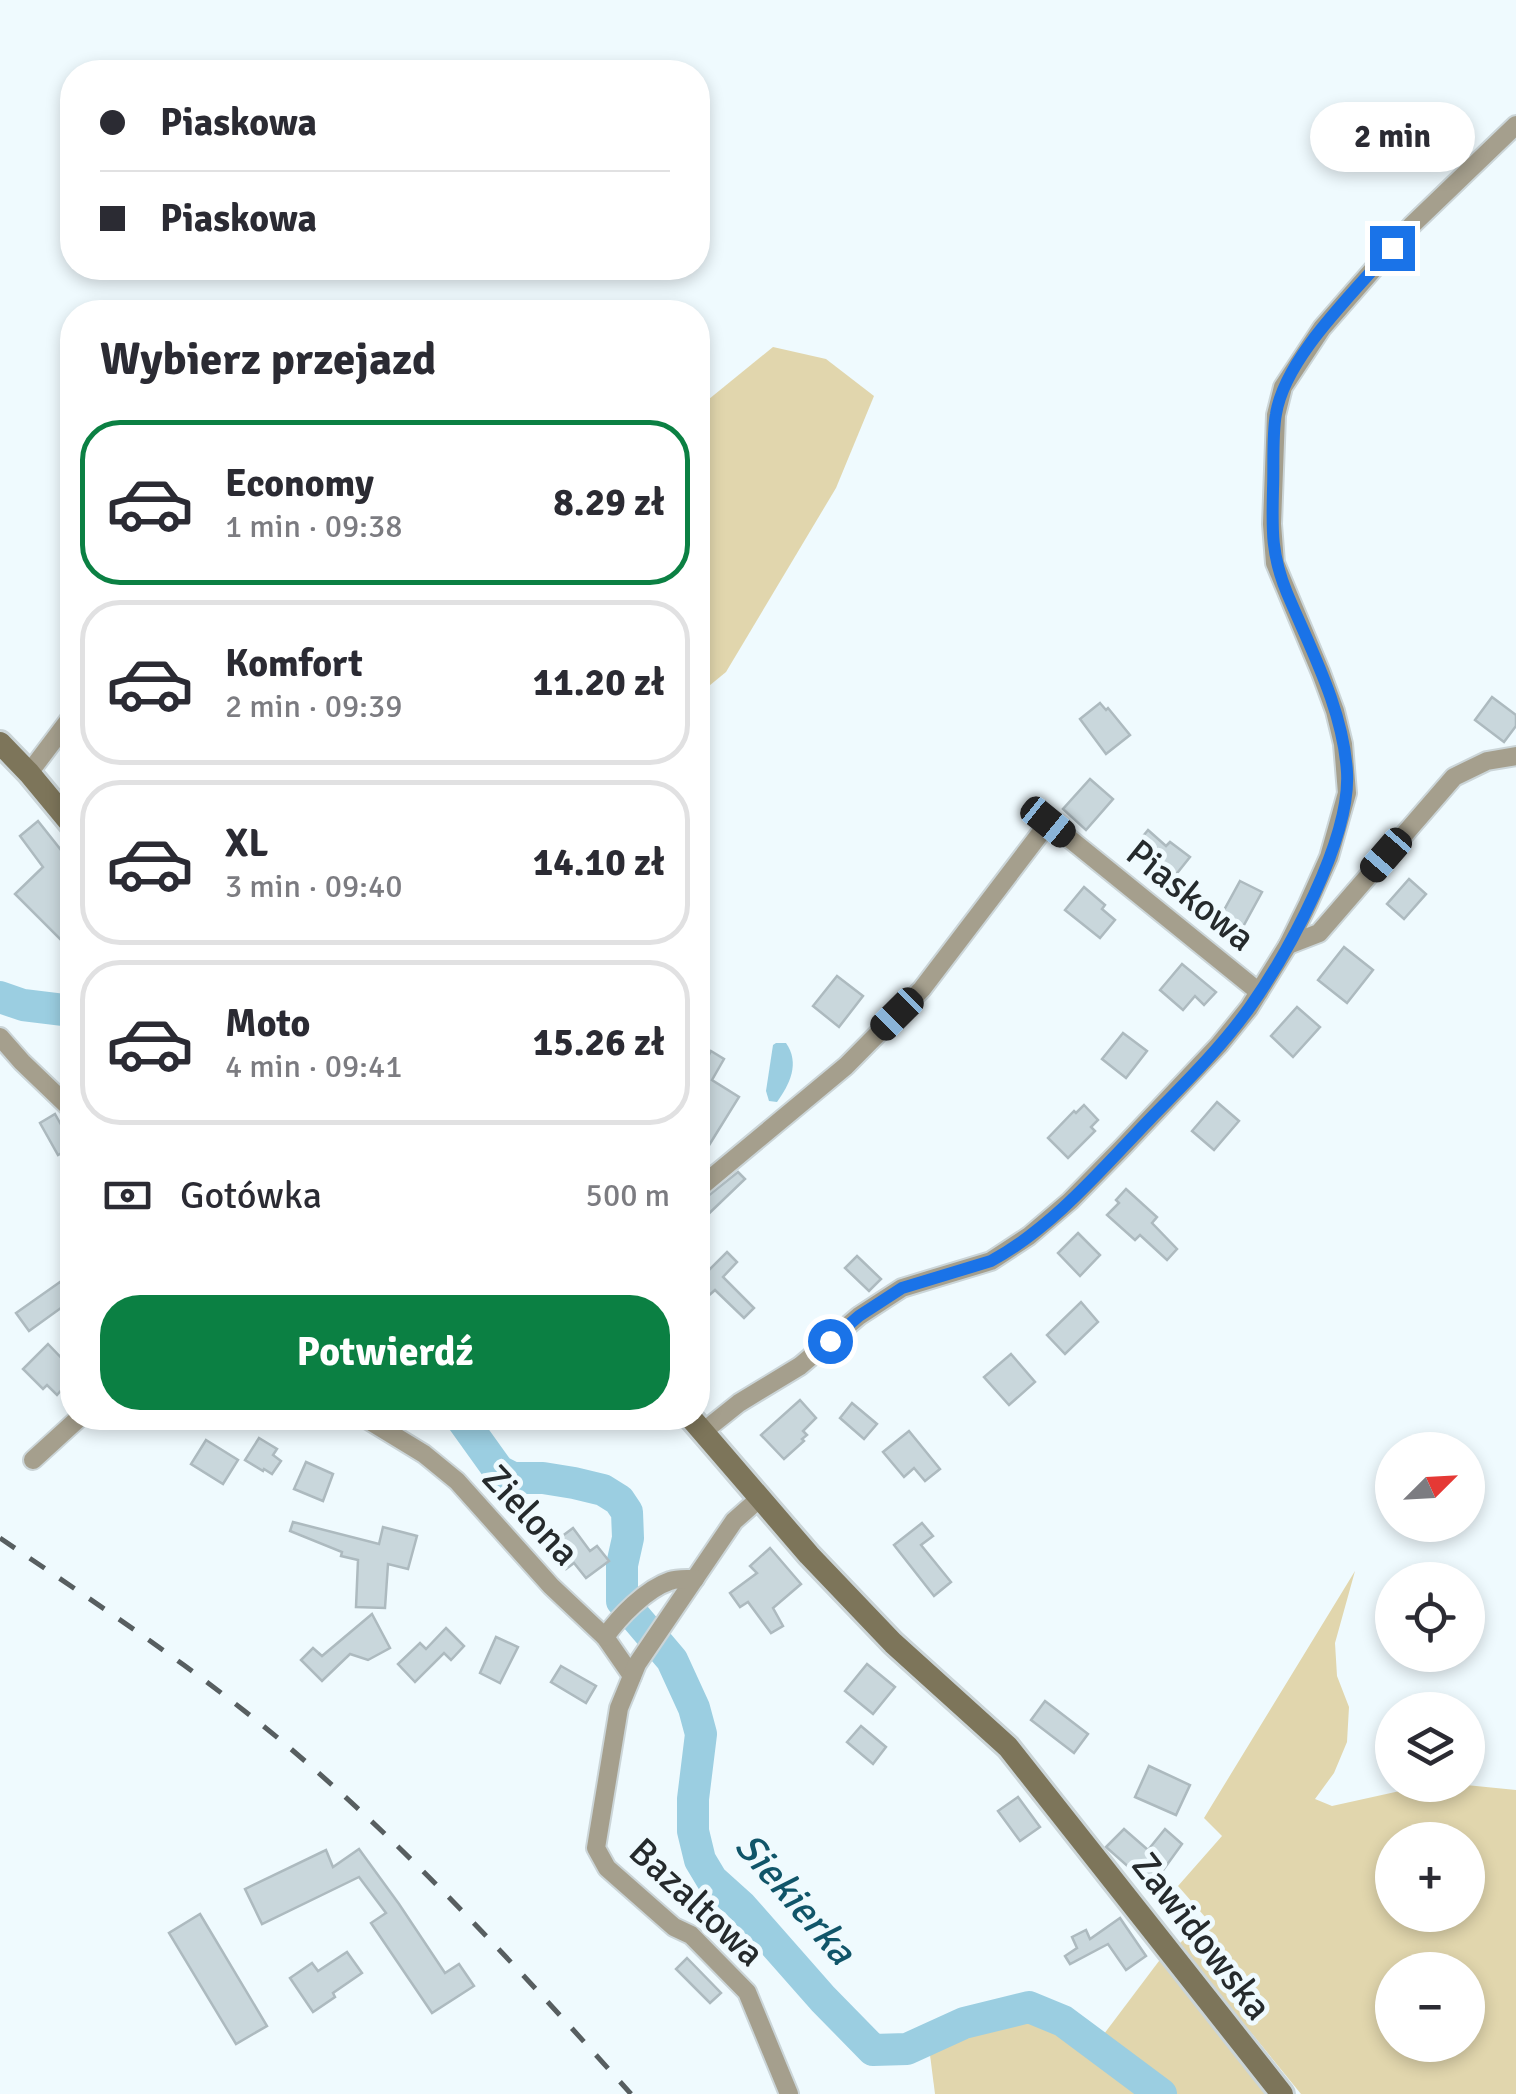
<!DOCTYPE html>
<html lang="pl">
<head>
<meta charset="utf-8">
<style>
	:root { --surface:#fff; --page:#f2f2f3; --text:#2b2b33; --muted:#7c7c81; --line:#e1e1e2; --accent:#0b8043 }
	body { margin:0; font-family:Signika,sans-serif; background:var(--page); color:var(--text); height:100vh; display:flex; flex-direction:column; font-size:38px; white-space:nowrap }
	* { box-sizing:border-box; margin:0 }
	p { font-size:32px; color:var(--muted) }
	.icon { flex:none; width:55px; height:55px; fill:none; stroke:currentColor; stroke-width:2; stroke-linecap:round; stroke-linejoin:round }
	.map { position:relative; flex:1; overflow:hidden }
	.details { position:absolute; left:60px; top:300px; width:650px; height:1130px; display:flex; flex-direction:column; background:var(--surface); border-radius:40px; box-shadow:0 5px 15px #0003 }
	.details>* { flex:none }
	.banner { position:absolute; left:60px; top:60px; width:650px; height:220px; border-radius:40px; box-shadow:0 5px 15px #0003; display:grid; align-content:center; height:220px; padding:0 40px; background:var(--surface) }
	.needle { width:65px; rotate:66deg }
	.controls { position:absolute; left:1375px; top:1432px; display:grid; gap:20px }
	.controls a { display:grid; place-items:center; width:110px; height:110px; border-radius:50%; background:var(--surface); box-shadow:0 5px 15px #0003; font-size:50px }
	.end { position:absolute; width:45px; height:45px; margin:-22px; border:12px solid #1a73e8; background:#fff; box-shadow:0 0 0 5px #fff }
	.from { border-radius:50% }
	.bubble { position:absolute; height:70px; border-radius:35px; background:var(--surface); box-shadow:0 5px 15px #0003; font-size:32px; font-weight:800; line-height:70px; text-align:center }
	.car { position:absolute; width:30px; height:60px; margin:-30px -15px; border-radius:12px; box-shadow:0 0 8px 2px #0007; background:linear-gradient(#222 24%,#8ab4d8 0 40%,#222 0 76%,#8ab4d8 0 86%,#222 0) }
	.banner b { display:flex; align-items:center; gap:35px; height:95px; font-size:38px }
	.banner b+b { border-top:2px solid var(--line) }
	.banner i { width:25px; height:25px; background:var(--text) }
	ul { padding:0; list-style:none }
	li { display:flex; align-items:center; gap:30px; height:165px; margin:0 20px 15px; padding:0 20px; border:5px solid var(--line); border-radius:40px }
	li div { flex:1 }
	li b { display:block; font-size:38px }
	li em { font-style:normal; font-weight:800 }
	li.current { border-color:var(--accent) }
	li>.icon { width:90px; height:90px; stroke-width:1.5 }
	h2 { padding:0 40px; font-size:45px; line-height:120px }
	.pay { display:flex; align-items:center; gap:25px; height:110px; padding:0 40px; font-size:38px }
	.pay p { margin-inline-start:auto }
	.cta { display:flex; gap:20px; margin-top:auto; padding:20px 40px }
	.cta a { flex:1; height:115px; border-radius:40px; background:var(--accent); color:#fff; font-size:40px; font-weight:800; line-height:115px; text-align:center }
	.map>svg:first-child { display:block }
	.green { fill:#e1d6ad; fill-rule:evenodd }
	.water { fill:#9bcee1 }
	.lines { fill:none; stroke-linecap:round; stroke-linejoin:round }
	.river { stroke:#9bcee1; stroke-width:32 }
	.building { fill:#c9d7dc; stroke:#adbabf; stroke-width:2.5 }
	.street-casing { stroke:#cbd5d8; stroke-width:22 }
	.secondary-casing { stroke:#cbd5d8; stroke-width:28 }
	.street { stroke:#a59f8d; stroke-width:18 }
	.secondary { stroke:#7d755a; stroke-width:22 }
	.rail { stroke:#575e60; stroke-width:5; stroke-dasharray:18 18; stroke-linecap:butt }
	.route { stroke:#1a73e8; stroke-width:12 }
	.labels { text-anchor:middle; stroke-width:10; stroke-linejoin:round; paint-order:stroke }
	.street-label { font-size:38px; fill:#252a2c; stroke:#effafe }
	.water-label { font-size:40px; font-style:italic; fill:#105569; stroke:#effafe }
</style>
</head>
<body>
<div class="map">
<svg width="1516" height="2094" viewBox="0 0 1516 2094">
	<rect width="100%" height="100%" fill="#effafe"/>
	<g class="green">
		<polygon points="773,347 826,359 874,396 836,488 726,672 698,695 698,408"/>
		<path d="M1355,1571L1335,1643L1337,1676L1349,1707L1347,1742L1334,1773L1315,1799L1332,1806L1427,1785H1466L1516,1790V2094H1301L1179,1944L1206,1918L1178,1886L1222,1836L1204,1818ZM1468,1840V1915H1392V1840ZM1468,1970V2045H1392V1970Z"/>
		<polygon points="1162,1957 1270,2094 1177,2094 1104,2034"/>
		<polygon points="1007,2018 1032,2018 1069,2037 1142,2094 935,2094 929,2047 968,2029"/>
	</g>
	<path class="water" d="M776,1043H786C800,1063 790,1084 777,1102L769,1101L766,1091L773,1045Z"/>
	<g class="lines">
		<g class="river">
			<polyline points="0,997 23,1005 72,1011"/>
			<polyline points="461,1418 499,1471 513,1478 543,1478 574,1483 603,1490 619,1500 627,1512 628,1538 622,1565 622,1601 672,1660 694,1708 701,1734 693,1799 693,1831 700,1860 712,1880 742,1907 823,1999 873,2050 907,2049 964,2023 1029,2007 1063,2021 1161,2094"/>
		</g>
	</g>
	<g class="building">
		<polygon points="1492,697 1516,715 1516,726 1504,742 1475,720"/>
		<polygon points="1100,703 1106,710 1108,708 1130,735 1106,754 1080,719"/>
		<polygon points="1090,779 1113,799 1086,830 1063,809"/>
		<polygon points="38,821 72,864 72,934 64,943 15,894 43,867 20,836"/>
		<polygon points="1148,830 1166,846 1170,842 1190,857 1174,877 1135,846"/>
		<polygon points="1409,879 1426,894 1404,919 1387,904"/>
		<polygon points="1240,881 1262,892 1239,934 1217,923"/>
		<polygon points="1084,887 1105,905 1102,909 1115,920 1100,938 1065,910"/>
		<polygon points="1344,947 1373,970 1347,1003 1318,980"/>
		<polygon points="1182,964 1216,992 1204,1005 1195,996 1183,1010 1160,990"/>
		<polygon points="837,976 863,996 839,1027 813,1006"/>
		<polygon points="1297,1007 1320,1027 1293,1057 1271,1036"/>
		<polygon points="1123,1033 1147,1051 1126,1078 1102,1059"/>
		<polygon points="711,1051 724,1059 712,1080 739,1097 698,1163 698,1071 700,1072"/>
		<polygon points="1217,1102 1239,1121 1214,1150 1192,1131"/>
		<polygon points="1084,1105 1098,1120 1091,1127 1095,1131 1068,1158 1048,1138 1074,1111 1076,1113"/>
		<polygon points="55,1114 72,1144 72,1147 58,1155 40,1123"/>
		<polygon points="738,1172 745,1179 698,1224 698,1204"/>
		<polygon points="1126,1189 1157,1217 1152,1223 1177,1249 1167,1260 1140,1235 1135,1240 1107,1215 1119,1203 1116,1200"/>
		<polygon points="1078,1233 1100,1255 1080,1276 1058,1253"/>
		<polygon points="727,1252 737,1262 723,1277 754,1308 744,1318 715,1290 706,1298 698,1288 698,1281"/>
		<polygon points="857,1256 881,1279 869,1291 845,1268"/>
		<polygon points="60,1282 72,1300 29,1331 16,1313"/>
		<polygon points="1081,1302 1098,1322 1065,1354 1047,1335"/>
		<polygon points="48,1344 69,1366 64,1370 72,1378 57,1395 47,1385 43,1389 23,1369"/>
		<polygon points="1011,1354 1035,1382 1009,1405 984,1377"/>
		<polygon points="800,1400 816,1418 803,1431 807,1435 802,1439 804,1441 784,1459 761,1435"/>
		<polygon points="852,1403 877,1424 864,1439 840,1418"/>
		<polygon points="909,1431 940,1469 925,1481 914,1468 904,1477 883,1452"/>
		<polygon points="259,1438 277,1449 273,1455 281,1461 272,1474 264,1469 263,1471 245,1460"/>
		<polygon points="206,1440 238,1460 223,1484 191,1464"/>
		<polygon points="306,1462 333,1474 323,1501 294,1489"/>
		<polygon points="293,1522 379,1544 383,1527 417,1536 408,1569 388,1564 385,1608 356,1607 358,1560 341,1556 342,1552 290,1531"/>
		<polygon points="922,1523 933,1536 921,1545 951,1582 934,1596 894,1545"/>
		<polygon points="573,1528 590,1551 597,1546 609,1561 586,1578 574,1563 566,1569 549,1546"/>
		<polygon points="770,1548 801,1584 773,1608 783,1626 771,1633 748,1602 740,1607 730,1593 757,1573 750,1566"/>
		<polygon points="372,1614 390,1648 368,1660 350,1654 322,1681 301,1660 313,1648 322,1656"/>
		<polygon points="446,1628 464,1646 451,1660 444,1653 415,1682 398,1664 420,1643 426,1649"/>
		<polygon points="496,1637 518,1647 500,1683 480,1673"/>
		<polygon points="867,1664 895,1687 873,1714 845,1691"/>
		<polygon points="561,1666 596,1686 586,1703 551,1682"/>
		<polygon points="1045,1701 1088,1734 1074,1753 1031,1720"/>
		<polygon points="861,1726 886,1747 873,1764 847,1742"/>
		<polygon points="1149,1766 1190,1785 1176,1815 1135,1797"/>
		<polygon points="1018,1797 1040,1827 1020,1841 998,1811"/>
		<polygon points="1124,1829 1148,1850 1165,1829 1182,1844 1151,1887 1106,1847"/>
		<polygon points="359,1849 399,1904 445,1973 459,1964 474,1986 432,2013 371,1923 386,1913 359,1877 262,1924 245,1889 326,1850 333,1867"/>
		<polygon points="200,1914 267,2026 236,2044 169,1933"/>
		<polygon points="1120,1918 1146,1956 1126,1970 1108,1944 1070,1964 1065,1956 1077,1948 1072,1937 1086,1930 1090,1939"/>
		<polygon points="347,1952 362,1973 333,1993 335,1997 313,2012 290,1978 312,1963 318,1971"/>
		<polygon points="687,1958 721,1993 710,2003 676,1969"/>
	</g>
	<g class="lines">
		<g class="street-casing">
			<g id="street">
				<polyline points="29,773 72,716"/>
				<polyline points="1288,945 1319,933 1454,777 1487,761 1516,756"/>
				<polyline points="0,1037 22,1062 72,1110"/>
				<polyline points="698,1189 846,1066 922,989 1049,822 1259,992"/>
				<polyline points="365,1418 424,1454 457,1481 551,1586 605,1637 632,1676"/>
				<polyline points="704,1431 739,1403 800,1366 859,1316 902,1288 991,1261 1029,1236 1070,1201 1122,1148 1219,1045 1249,1008 1288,945 1308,904 1329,857 1347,793 1343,744 1335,711 1321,673 1275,563 1272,524 1276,415 1283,387 1322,328 1412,225 1516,125"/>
				<polyline points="33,1460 79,1418"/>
				<polyline points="760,1498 734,1521 637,1664 619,1708 596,1848 607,1868 674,1927 691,1935 747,1992 789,2094"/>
				<path d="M605,1637C619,1617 646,1589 670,1581C678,1578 686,1579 695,1579"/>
			</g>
		</g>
		<g class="secondary-casing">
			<g id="secondary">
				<polyline points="0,743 29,773 72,825"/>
				<polyline points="691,1418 809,1555 893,1643 1008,1747 1282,2094"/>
			</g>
		</g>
		<use href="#street" class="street"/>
		<use href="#secondary" class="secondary"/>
		<path class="rail" d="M0,1538C94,1602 190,1665 278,1738C407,1846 519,1969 631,2094"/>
	</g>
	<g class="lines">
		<path class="route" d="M830,1341L859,1316L902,1288L991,1261C1052,1228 1101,1170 1149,1120C1183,1085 1221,1048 1250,1007C1288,953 1351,839 1347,772C1343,709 1311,650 1287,593C1271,554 1272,530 1273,489C1274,467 1272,435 1276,414C1285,357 1355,292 1392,248"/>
	</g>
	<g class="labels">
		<g class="street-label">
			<text transform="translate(1191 895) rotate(39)" y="13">Piaskowa</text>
			<text transform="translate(531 1515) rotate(47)" y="13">Zielona</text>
			<text transform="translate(697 1902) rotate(43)" y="13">Bazaltowa</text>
			<text transform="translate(1202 1936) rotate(52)" y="13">Zawidowska</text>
		</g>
		<g class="water-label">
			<text transform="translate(796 1898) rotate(49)" y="14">Siekierka</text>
		</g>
	</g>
</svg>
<div class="controls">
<a><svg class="needle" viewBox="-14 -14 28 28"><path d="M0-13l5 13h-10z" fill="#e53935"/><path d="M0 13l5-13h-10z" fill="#7c7c81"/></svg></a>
<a><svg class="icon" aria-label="locate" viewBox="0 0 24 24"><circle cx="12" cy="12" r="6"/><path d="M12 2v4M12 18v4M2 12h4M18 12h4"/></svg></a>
<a><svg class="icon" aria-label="layers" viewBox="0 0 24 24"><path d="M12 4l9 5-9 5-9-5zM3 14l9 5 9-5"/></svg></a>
<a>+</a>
<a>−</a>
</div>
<i class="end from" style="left:830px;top:1341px"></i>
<i class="end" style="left:1392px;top:248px"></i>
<div class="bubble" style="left:1310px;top:102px;width:165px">2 min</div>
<i class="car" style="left:1048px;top:822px;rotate:129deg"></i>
<i class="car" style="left:1386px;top:855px;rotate:221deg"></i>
<i class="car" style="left:897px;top:1014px;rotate:225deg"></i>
<div class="banner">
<b><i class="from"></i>Piaskowa</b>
<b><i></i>Piaskowa</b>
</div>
<section class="details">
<h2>Wybierz przejazd</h2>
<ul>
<li class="current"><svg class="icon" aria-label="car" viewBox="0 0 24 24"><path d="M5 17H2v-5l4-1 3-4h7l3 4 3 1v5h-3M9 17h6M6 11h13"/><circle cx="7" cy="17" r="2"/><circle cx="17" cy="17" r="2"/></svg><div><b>Economy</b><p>1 min · 09:38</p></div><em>8.29 zł</em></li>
<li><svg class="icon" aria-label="car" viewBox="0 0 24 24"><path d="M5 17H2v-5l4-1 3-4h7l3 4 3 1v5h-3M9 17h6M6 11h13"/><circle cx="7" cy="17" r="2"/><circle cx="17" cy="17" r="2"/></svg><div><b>Komfort</b><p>2 min · 09:39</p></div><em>11.20 zł</em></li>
<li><svg class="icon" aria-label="car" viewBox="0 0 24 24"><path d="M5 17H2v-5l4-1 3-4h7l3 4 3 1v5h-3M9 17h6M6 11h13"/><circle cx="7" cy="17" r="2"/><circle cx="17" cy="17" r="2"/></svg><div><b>XL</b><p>3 min · 09:40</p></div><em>14.10 zł</em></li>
<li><svg class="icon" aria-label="car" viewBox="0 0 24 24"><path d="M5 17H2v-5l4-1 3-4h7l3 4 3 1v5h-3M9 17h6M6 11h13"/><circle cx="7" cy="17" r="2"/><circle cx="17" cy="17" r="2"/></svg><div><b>Moto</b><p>4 min · 09:41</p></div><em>15.26 zł</em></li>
</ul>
<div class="pay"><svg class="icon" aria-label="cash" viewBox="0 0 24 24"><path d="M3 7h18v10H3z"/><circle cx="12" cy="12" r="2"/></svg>Gotówka<p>500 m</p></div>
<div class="cta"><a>Potwierdź</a></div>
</section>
</div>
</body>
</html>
